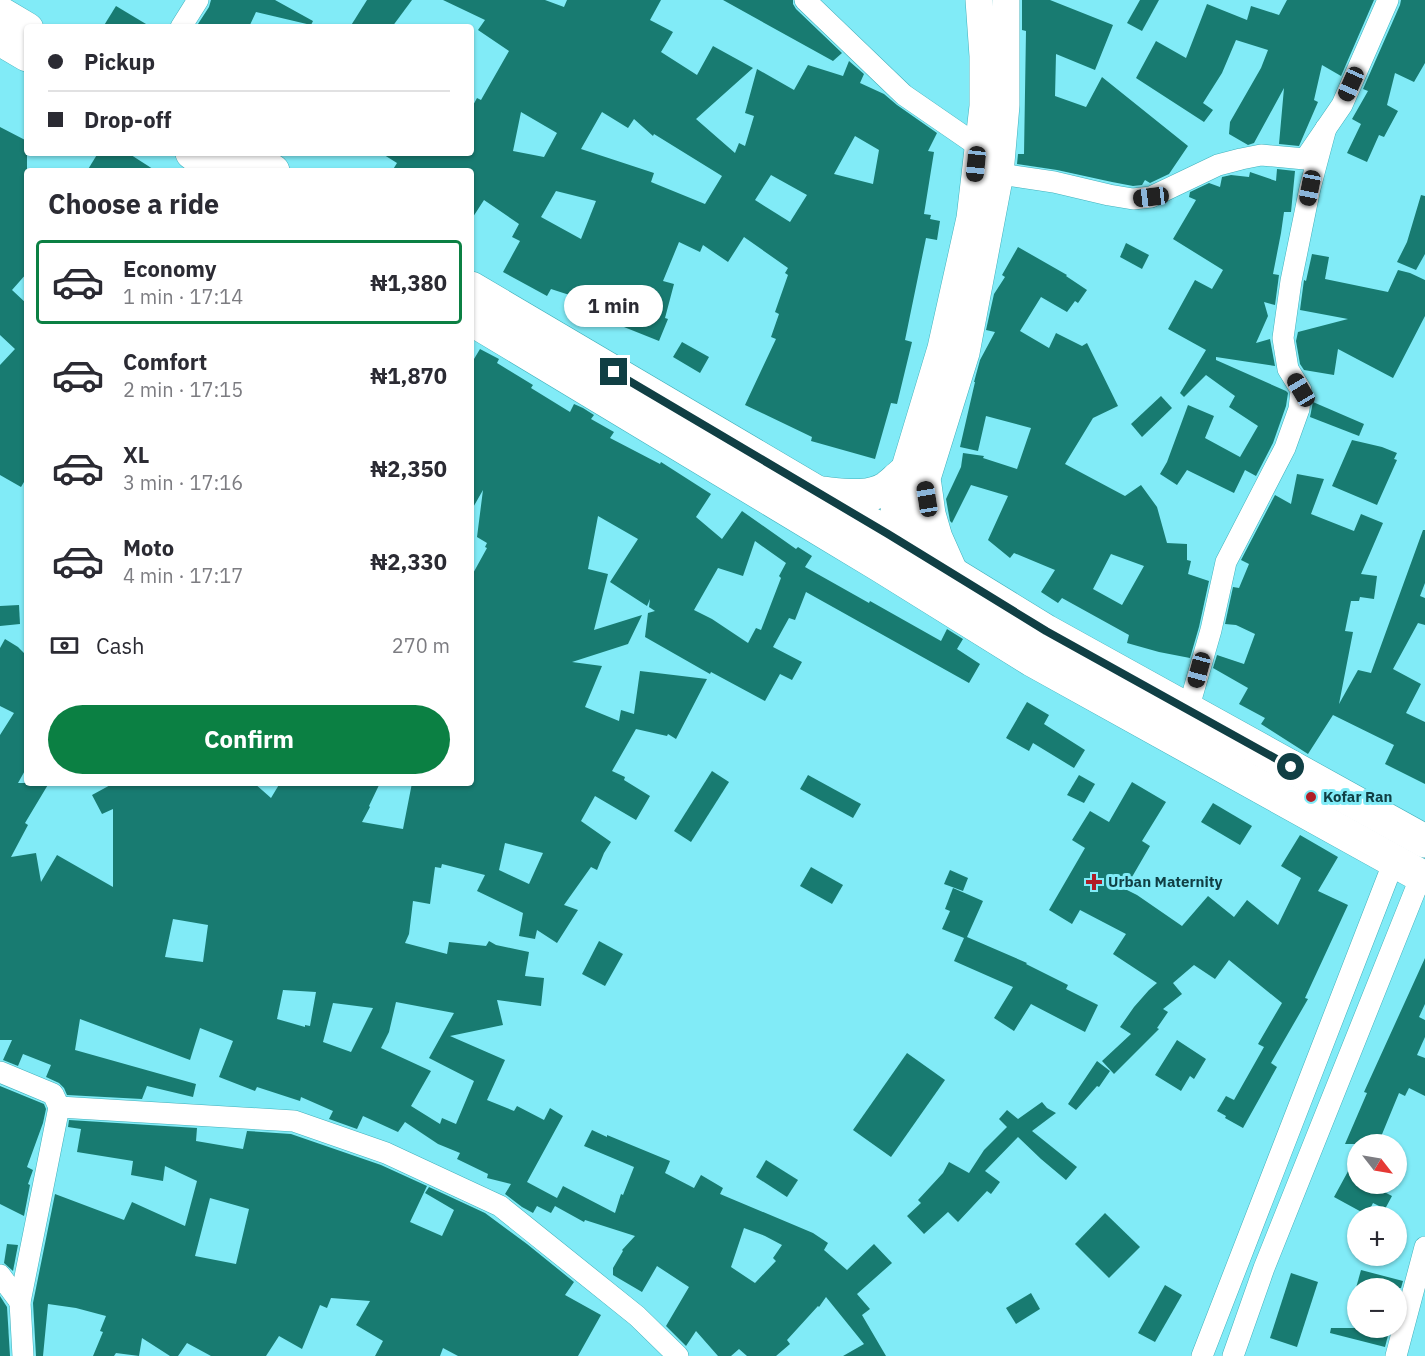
<!DOCTYPE html>
<html lang="en">
<head>
<meta charset="utf-8">
<style>
	:root { --surface:#fff; --page:#f2f2f3; --text:#2b2b33; --muted:#7c7c81; --line:#e1e1e2; --accent:#0b8043 }
	body { margin:0; font-family:"IBM Plex Sans",sans-serif; background:var(--page); color:var(--text); height:100vh; display:flex; flex-direction:column; font-size:22px; white-space:nowrap }
	* { box-sizing:border-box; margin:0 }
	p { font-size:20px; color:var(--muted) }
	.icon { flex:none; width:33px; height:33px; fill:none; stroke:currentColor; stroke-width:2; stroke-linecap:round; stroke-linejoin:round }
	.map { position:relative; flex:1; overflow:hidden }
	.drawer { position:absolute; left:24px; top:168px; width:450px; height:618px; display:flex; flex-direction:column; background:var(--surface); border-radius:6px; box-shadow:0 2px 4px #0004 }
	.drawer>* { flex:none }
	.hud { position:absolute; left:24px; top:24px; width:450px; height:132px; border-radius:6px; box-shadow:0 2px 4px #0004; display:grid; align-content:center; height:132px; padding:0 24px; background:var(--surface) }
	.needle { width:39px; rotate:121deg }
	.controls { position:absolute; left:1347px; top:1134px; display:grid; gap:12px }
	.controls a { display:grid; place-items:center; width:60px; height:60px; border-radius:50%; background:var(--surface); box-shadow:0 2px 4px #0004; font-size:30px }
	.end { position:absolute; width:27px; height:27px; margin:-14px; border:8px solid #103f44; background:#fff; box-shadow:0 0 0 3px #fff }
	.from { border-radius:50% }
	.bubble { position:absolute; height:42px; border-radius:21px; background:var(--surface); box-shadow:0 2px 4px #0004; font-size:20px; font-weight:800; line-height:42px; text-align:center }
	.car { position:absolute; width:18px; height:36px; margin:-18px -9px; border-radius:8px; box-shadow:0 0 4px 2px #0007; background:linear-gradient(#222 24%,#8ab4d8 0 40%,#222 0 76%,#8ab4d8 0 86%,#222 0) }
	.hud b { display:flex; align-items:center; gap:21px; height:57px; font-size:22px }
	.hud b+b { border-top:2px solid var(--line) }
	.hud i { width:15px; height:15px; background:var(--text) }
	ul { padding:0; list-style:none }
	li { display:flex; align-items:center; gap:18px; height:84px; margin:0 12px 9px; padding:0 12px; border:3px solid transparent; border-radius:6px }
	li div { flex:1 }
	li b { display:block; font-size:22px }
	li em { font-style:normal; font-weight:800 }
	li.on { border-color:var(--accent) }
	li>.icon { width:54px; height:54px; stroke-width:1.5 }
	h2 { padding:0 24px; font-size:27px; line-height:72px }
	.pay { display:flex; align-items:center; gap:15px; height:66px; padding:0 24px; font-size:22px }
	.pay p { margin-inline-start:auto }
	.button { display:flex; gap:12px; margin-top:auto; padding:12px 24px }
	.button a { flex:1; height:69px; border-radius:36px; background:var(--accent); color:#fff; font-size:24px; font-weight:800; line-height:69px; text-align:center }
	.map>svg:first-child { display:block }
	.building { fill:#187b71; fill-rule:evenodd }
	.lines { fill:none; stroke-linecap:round; stroke-linejoin:round }
	.minor-casing { stroke:#41b0bb; stroke-width:22 }
	.tertiary-casing { stroke:#41b0bb; stroke-width:28 }
	.primary-casing { stroke:#41b0bb; stroke-width:34 }
	.minor { stroke:#fff; stroke-width:21 }
	.tertiary { stroke:#fff; stroke-width:27 }
	.primary { stroke:#fff; stroke-width:33 }
	.route { stroke:#103f44; stroke-width:8 }
	.poi-dot { fill:#b01e26; stroke:#81ebf7; stroke-width:2 }
	.labels { text-anchor:middle; stroke-width:6; stroke-linejoin:round; paint-order:stroke }
	.poi-label { font-size:15px; font-weight:bold; fill:#103f44; stroke:#81ebf7; text-anchor:start }
</style>
</head>
<body>
<div class="map">
<svg width="1425" height="1356" viewBox="0 0 1425 1356">
	<rect width="100%" height="100%" fill="#81ebf7"/>
	<g class="building">
		<polygon points="211,0 275,0 313,21 311,25 256,12 249,27 196,27 209,7"/>
		<polygon points="367,0 412,0 392,27 350,27"/>
		<path d="M443,0H545L564,7L567,0H661L650,20L673,32L661,52L697,75L713,46L753,68L696,119L735,153L739,143L745,146L754,116L745,113L757,69L794,90L808,65L843,76L849,61L864,74L860,83L884,94L897,105L937,133L928,151L934,152L924,214L931,215L930,219L940,221L937,240L926,238L905,340L912,342L897,404L891,403L875,459L811,441L812,437L745,405L776,339L771,337L779,314L775,312L788,275L785,273L788,268L744,237L728,262L703,245L700,252L679,242L663,281L674,284L665,318L668,319L659,341L624,327L588,307L591,302L551,289L547,296L503,272L520,241L512,237L519,224L484,200L471,220V171H392L397,163L381,153H471V109L477,98L481,100L509,51L478,30L485,20ZM521,112L557,133L544,157L513,151ZM602,112L628,128L634,119L653,136L654,134L722,176L705,204L651,182L654,173L581,149ZM855,136L879,150L873,184L834,174ZM771,175L807,195L790,222L755,200ZM556,191L596,201L581,239L541,217Z"/>
		<polygon points="723,0 793,0 793,4 796,9 842,53 833,61"/>
		<polygon points="1022,0 1050,0 1113,25 1095,70 1056,54 1055,96 1086,107 1102,77 1188,146 1169,174 1150,183 1145,180 1142,185 1133,186 1112,182 1057,170 1017,164 1018,154 1024,154 1026,31 1022,30"/>
		<polygon points="1140,0 1159,0 1142,31 1127,23"/>
		<polygon points="1287,0 1374,0 1341,76 1322,65 1314,100 1318,102 1299,146 1279,144 1284,88 1254,143 1248,145 1229,134 1230,122 1261,68 1268,50 1236,40 1222,73 1203,103 1213,110 1204,122 1136,78 1156,41 1186,58 1207,4 1247,20 1251,6 1279,15"/>
		<polygon points="1401,0 1425,0 1425,63 1414,82 1395,73 1387,105 1398,111 1384,137 1379,135 1367,162 1347,153 1361,124 1352,119 1368,91 1363,89 1400,5"/>
		<polygon points="116,6 151,27 103,27"/>
		<polygon points="0,127 27,141 27,273 12,290 27,304 27,477 21,487 0,475 0,365 15,349 0,335"/>
		<polygon points="98,153 128,153 156,171 87,171"/>
		<polygon points="1277,169 1295,171 1291,212 1284,212 1281,233 1273,274 1279,275 1275,305 1264,302 1268,316 1256,343 1270,339 1275,366 1216,357 1216,360 1286,391 1288,393 1286,406 1273,443 1256,476 1245,470 1234,493 1187,470 1177,485 1160,474 1167,462 1188,405 1214,416 1205,438 1240,457 1258,426 1229,407 1235,396 1206,375 1184,397 1180,393 1206,350 1168,329 1195,280 1212,289 1223,270 1173,239 1196,200 1189,197 1190,192 1209,183 1220,187 1222,177 1231,175 1249,177 1250,172 1276,181"/>
		<polygon points="1421,195 1425,196 1425,254 1416,270 1397,262 1407,242"/>
		<polygon points="1126,243 1149,255 1142,269 1120,257"/>
		<path d="M1018,247L1067,275L1066,276L1087,290L1078,303L1075,301L1067,312L1041,297L1020,331L1049,348L1056,333L1082,346L1087,343L1118,406L1093,418L1065,464L1125,496L1141,485L1157,507L1167,543L1187,544V560L1191,561L1188,574L1209,581L1199,627L1190,658L1159,652L1127,643L1129,635L1062,598L1058,603L1041,592L1055,570L1014,553L1010,558L988,540L1008,496L971,485L952,523L950,521L946,499L961,467L963,453L984,456L983,458L1017,469L1031,428L986,416L978,451L960,447L975,382H974L980,360L995,332L986,330L994,294L1005,277L1002,275ZM1111,554L1144,566L1122,605L1093,589Z"/>
		<polygon points="1312,254 1329,257 1325,279 1388,292 1398,270 1410,273 1425,280 1425,316 1393,378 1338,349 1334,375 1304,370 1300,364 1296,341 1298,332 1348,319 1300,310 1304,280 1306,281"/>
		<polygon points="682,342 709,357 700,373 673,357"/>
		<path d="M480,349L499,359L497,363L533,385L531,388L570,412L574,404L583,408L594,415L591,419L614,432L610,438L660,464L661,462L711,494L696,517L722,539L742,511L796,549L798,547L812,556L805,567L869,603L870,601L941,641L947,629L963,639L957,649L980,664L969,683L806,592L795,620L789,618L773,647L802,662L792,680L780,674L765,701L711,672L710,674L645,637L648,613L655,611L649,607L650,599L647,606L610,582L638,539L598,516L588,569L608,574L594,630L642,615L628,644L572,662L602,666L585,707L619,721L621,710L634,714L640,671L707,679L676,739L668,734L667,736L636,729L612,771L625,777L624,780L650,796L636,820L595,796L581,821L611,842L604,853L597,870L591,867L564,905L578,910L557,943L537,930L535,939L519,936L523,913L477,891L485,875L442,864L441,868L435,867L430,904L413,901L409,934L405,943L447,954L449,942L486,946L489,941L496,945L529,952L525,976L544,978L541,1006L497,1000L503,1025L450,1036L505,1060L487,1100L514,1111L517,1106L544,1120L550,1108L563,1116L527,1182L557,1198L563,1186L615,1213L621,1194L623,1195L634,1167L584,1146L592,1130L607,1137V1135L670,1161L665,1173L694,1188L701,1175L723,1188L720,1194L813,1233L828,1243L824,1250L847,1270L874,1244L892,1263L857,1294L870,1309L862,1315L886,1356H843L864,1344L826,1297L819,1307L818,1306L787,1340L790,1344L776,1356H747L739,1349L731,1356H718L696,1331L686,1346L666,1326L689,1287L657,1266L642,1292L613,1275V1268L623,1251L622,1250L635,1236L585,1220L584,1222L555,1206L551,1213L537,1206L533,1213L522,1207L505,1194L511,1184L487,1178L488,1174L457,1159L460,1153L438,1144L405,1122L398,1132L363,1116L357,1129L329,1119L333,1111L301,1097L300,1101L257,1087L255,1091L219,1077L233,1041L200,1028L190,1060L80,1019L75,1050L196,1084L193,1097L147,1086L142,1099L67,1095L64,1088L59,1083L46,1077L51,1065L23,1054L18,1066L3,1060L12,1040H0V735L14,713L0,706V648L5,639L18,647L27,656V767L18,783H49L25,823L28,825L11,857L36,853L41,882L57,855L113,887V809L102,814L92,795L114,783H254L271,798L280,783H380L369,806L370,807L362,822L403,829L412,783H471V630H474L471,594V577L487,548L485,547L487,543L477,537L483,490L471,511V364ZM755,541L786,563L779,576L781,578L761,630L756,628L748,643L712,619L694,610L718,568L743,576ZM505,843L543,853L529,884L499,870ZM173,919L208,925L203,962L165,957ZM283,990L316,992L310,1026L305,1025V1027L277,1019ZM396,1002L454,1013L429,1058L474,1081L456,1124L442,1118L440,1124L411,1106L431,1071L381,1048L389,1032ZM333,1003L373,1008L351,1052L323,1042ZM744,1228L765,1236L782,1245L773,1258L776,1261L755,1283L731,1267Z"/>
		<polygon points="1161,396 1172,408 1142,437 1131,424"/>
		<polygon points="1313,402 1364,424 1359,436 1310,417"/>
		<polygon points="1352,440 1382,447 1397,453 1394,459 1397,460 1377,505 1332,486"/>
		<polygon points="1297,474 1324,479 1311,514 1354,531 1361,514 1383,523 1361,574 1377,576 1374,599 1360,597 1359,601 1351,601 1345,631 1353,632 1339,704 1358,670 1371,673 1423,530 1425,530 1425,583 1420,596 1425,598 1425,625 1418,623 1393,669 1421,684 1406,713 1425,722 1425,784 1385,764 1394,745 1333,715 1308,754 1261,724 1265,718 1239,704 1248,688 1213,668 1217,655 1244,664 1255,634 1236,625 1225,624 1233,587 1239,588 1249,564 1241,560 1275,495 1291,504"/>
		<polygon points="19,605 20,624 0,626 0,606"/>
		<polygon points="1027,702 1049,715 1044,724 1085,750 1074,768 1033,743 1029,751 1006,738"/>
		<polygon points="712,771 729,782 691,842 674,831"/>
		<polygon points="808,775 861,804 853,818 800,789"/>
		<polygon points="1079,775 1095,784 1084,803 1067,795"/>
		<polygon points="1132,782 1166,802 1142,841 1150,846 1125,889 1137,895 1182,926 1208,896 1234,917 1247,900 1278,925 1301,878 1281,866 1300,835 1338,857 1318,891 1348,905 1305,998 1308,999 1271,1063 1277,1067 1243,1128 1225,1118 1226,1116 1217,1111 1226,1096 1234,1100 1264,1047 1258,1044 1282,1003 1229,960 1215,979 1194,965 1173,983 1182,994 1163,1009 1168,1012 1157,1028 1159,1029 1114,1074 1102,1061 1131,1034 1120,1027 1134,1007 1149,990 1157,983 1113,954 1126,934 1080,910 1072,924 1049,910 1085,848 1072,840 1090,811 1109,822"/>
		<polygon points="1213,803 1252,826 1240,845 1201,822"/>
		<polygon points="811,867 843,885 832,904 800,886"/>
		<polygon points="950,870 968,878 963,891 944,884"/>
		<polygon points="953,888 983,901 967,937 1027,963 1026,964 1068,985 1066,989 1098,1005 1085,1032 1031,1004 1014,1031 994,1018 1013,987 954,961 964,938 942,929 950,911 945,909"/>
		<polygon points="599,941 623,954 605,986 582,974"/>
		<polygon points="1425,958 1425,1004 1419,1017 1425,1020 1425,1037 1417,1055 1425,1058 1425,1096 1409,1088 1405,1096 1399,1093 1378,1144 1345,1144 1367,1093 1364,1092"/>
		<polygon points="1177,1040 1206,1059 1194,1079 1190,1076 1181,1091 1155,1075"/>
		<polygon points="907,1053 945,1080 891,1157 853,1130"/>
		<polygon points="1097,1061 1110,1071 1099,1087 1097,1086 1076,1110 1068,1104"/>
		<polygon points="0,1086 44,1104 46,1109 43,1123 27,1167 33,1170 28,1184 30,1185 24,1216 0,1204"/>
		<polygon points="1042,1102 1047,1108 1056,1113 1032,1131 1077,1167 1066,1180 1041,1159 1018,1137 985,1171 1000,1182 991,1194 987,1191 958,1222 948,1212 924,1234 907,1216 921,1203 918,1200 943,1173 949,1162 969,1173 984,1150 1007,1127 999,1119 1007,1110 1018,1119"/>
		<path d="M69,1120L197,1128L196,1141L243,1149L247,1131L291,1134L381,1165L427,1186L410,1222L442,1236L454,1210L425,1193L429,1187L485,1213L527,1244L574,1282L565,1295L601,1315L578,1356H458L443,1348L440,1356H375L383,1341L356,1325L370,1301L331,1298L327,1308L320,1305L302,1349L279,1336L266,1356H211L187,1343L178,1356H170L142,1338L139,1356L116,1353L114,1356H93L103,1332L100,1331L106,1316L76,1308L48,1304L43,1356H36L33,1303L55,1194L124,1220L132,1202L185,1226L197,1181L165,1166L163,1181L131,1175L133,1161L77,1152L81,1129L68,1127ZM210,1198L249,1209L236,1264L195,1256Z"/>
		<polygon points="1358,1153 1358,1184 1369,1184 1392,1196 1385,1209 1373,1203 1367,1215 1334,1197"/>
		<polygon points="766,1160 798,1180 787,1197 756,1177"/>
		<polygon points="1105,1213 1140,1247 1109,1278 1075,1244"/>
		<polygon points="7,1244 18,1245 13,1271 4,1263"/>
		<polygon points="1361,1270 1403,1281 1401,1288 1356,1288"/>
		<polygon points="1291,1273 1318,1282 1297,1347 1270,1338"/>
		<polygon points="1165,1285 1182,1295 1155,1342 1138,1333"/>
		<polygon points="1031,1293 1040,1309 1016,1324 1006,1308"/>
		<polygon points="0,1296 7,1307 10,1356 0,1356"/>
		<polygon points="1331,1328 1390,1328 1385,1347 1330,1333"/>
	</g>
	<g class="lines">
		<g class="minor-casing">
			<g id="minor">
				<polyline points="805,0 904,95 978,146"/>
				<polyline points="181,27 198,0"/>
				<polyline points="1000,174 1054,182 1109,195 1133,199 1151,197 1218,165 1241,159 1261,155 1305,159 1342,105 1388,0"/>
				<polyline points="1188,710 1211,630 1226,562 1285,448 1299,409 1301,390 1288,369 1283,338 1291,281 1310,188 1326,128"/>
				<polyline points="0,1072 53,1094 59,1107 20,1302 23,1356"/>
				<polyline points="59,1107 294,1121 386,1153 500,1206 637,1316 678,1356"/>
				<polyline points="0,1275 20,1302"/>
				<polyline points="1202,1356 1394,861"/>
				<polyline points="1233,1356 1264,1268 1421,876"/>
				<polyline points="1396,1356 1425,1247"/>
			</g>
		</g>
		<g class="tertiary-casing">
			<g id="tertiary">
				<polyline points="884,554 903,474 941,348 970,218 983,106 983,56 979,0"/>
				<polyline points="903,565 925,485 966,353 1000,174 1006,105 1006,0"/>
			</g>
		</g>
		<g class="primary-casing">
			<g id="primary">
				<polyline points="0,13 27,29"/>
				<polyline points="0,39 27,55"/>
				<polyline points="192,153 223,171"/>
				<polyline points="242,153 273,171"/>
				<polyline points="471,288 888,534 1046,631 1425,841"/>
				<polyline points="471,319 881,566 1032,660 1425,878"/>
				<polyline points="925,485 929,514 936,538 952,574"/>
				<path d="M821,493C843,495 869,500 888,487C893,483 898,478 903,474"/>
			</g>
		</g>
		<use href="#minor" class="minor"/>
		<use href="#tertiary" class="tertiary"/>
		<use href="#primary" class="primary"/>
	</g>
	<g class="lines">
		<polyline class="route" points="614,372 888,534 1046,631 1291,767"/>
	</g>
	<g class="poi-dot">
		<circle cx="1311" cy="797" r="6"/>
		<path d="M1091 873h6v6h6v6h-6v6h-6v-6h-6v-6h6z"/>
	</g>
	<g class="labels">
		<g class="poi-label">
			<text x="1323" y="802">Kofar Ran</text>
			<text x="1108" y="887">Urban Maternity</text>
		</g>
	</g>
</svg>
<div class="controls">
<a><svg class="needle" viewBox="-14 -14 28 28"><path d="M0-13l5 13h-10z" fill="#e53935"/><path d="M0 13l5-13h-10z" fill="#7c7c81"/></svg></a>
<a>+</a>
<a>−</a>
</div>
<i class="end from" style="left:1291px;top:767px"></i>
<i class="end" style="left:614px;top:372px"></i>
<div class="bubble" style="left:564px;top:285px;width:99px">1 min</div>
<i class="car" style="left:1351px;top:84px;rotate:204deg"></i>
<i class="car" style="left:976px;top:164px;rotate:186deg"></i>
<i class="car" style="left:1310px;top:188px;rotate:191deg"></i>
<i class="car" style="left:1151px;top:197px;rotate:263deg"></i>
<i class="car" style="left:1301px;top:390px;rotate:329deg"></i>
<i class="car" style="left:927px;top:499px;rotate:351deg"></i>
<i class="car" style="left:1199px;top:670px;rotate:195deg"></i>
<div class="hud">
<b><i class="from"></i>Pickup</b>
<b><i></i>Drop-off</b>
</div>
<section class="drawer">
<h2>Choose a ride</h2>
<ul>
<li class="on"><svg class="icon" aria-label="car" viewBox="0 0 24 24"><path d="M5 17H2v-5l4-1 3-4h7l3 4 3 1v5h-3M9 17h6M6 11h13"/><circle cx="7" cy="17" r="2"/><circle cx="17" cy="17" r="2"/></svg><div><b>Economy</b><p>1 min · 17:14</p></div><em>₦1,380</em></li>
<li><svg class="icon" aria-label="car" viewBox="0 0 24 24"><path d="M5 17H2v-5l4-1 3-4h7l3 4 3 1v5h-3M9 17h6M6 11h13"/><circle cx="7" cy="17" r="2"/><circle cx="17" cy="17" r="2"/></svg><div><b>Comfort</b><p>2 min · 17:15</p></div><em>₦1,870</em></li>
<li><svg class="icon" aria-label="car" viewBox="0 0 24 24"><path d="M5 17H2v-5l4-1 3-4h7l3 4 3 1v5h-3M9 17h6M6 11h13"/><circle cx="7" cy="17" r="2"/><circle cx="17" cy="17" r="2"/></svg><div><b>XL</b><p>3 min · 17:16</p></div><em>₦2,350</em></li>
<li><svg class="icon" aria-label="car" viewBox="0 0 24 24"><path d="M5 17H2v-5l4-1 3-4h7l3 4 3 1v5h-3M9 17h6M6 11h13"/><circle cx="7" cy="17" r="2"/><circle cx="17" cy="17" r="2"/></svg><div><b>Moto</b><p>4 min · 17:17</p></div><em>₦2,330</em></li>
</ul>
<div class="pay"><svg class="icon" aria-label="cash" viewBox="0 0 24 24"><path d="M3 7h18v10H3z"/><circle cx="12" cy="12" r="2"/></svg>Cash<p>270 m</p></div>
<div class="button"><a>Confirm</a></div>
</section>
</div>
</body>
</html>
